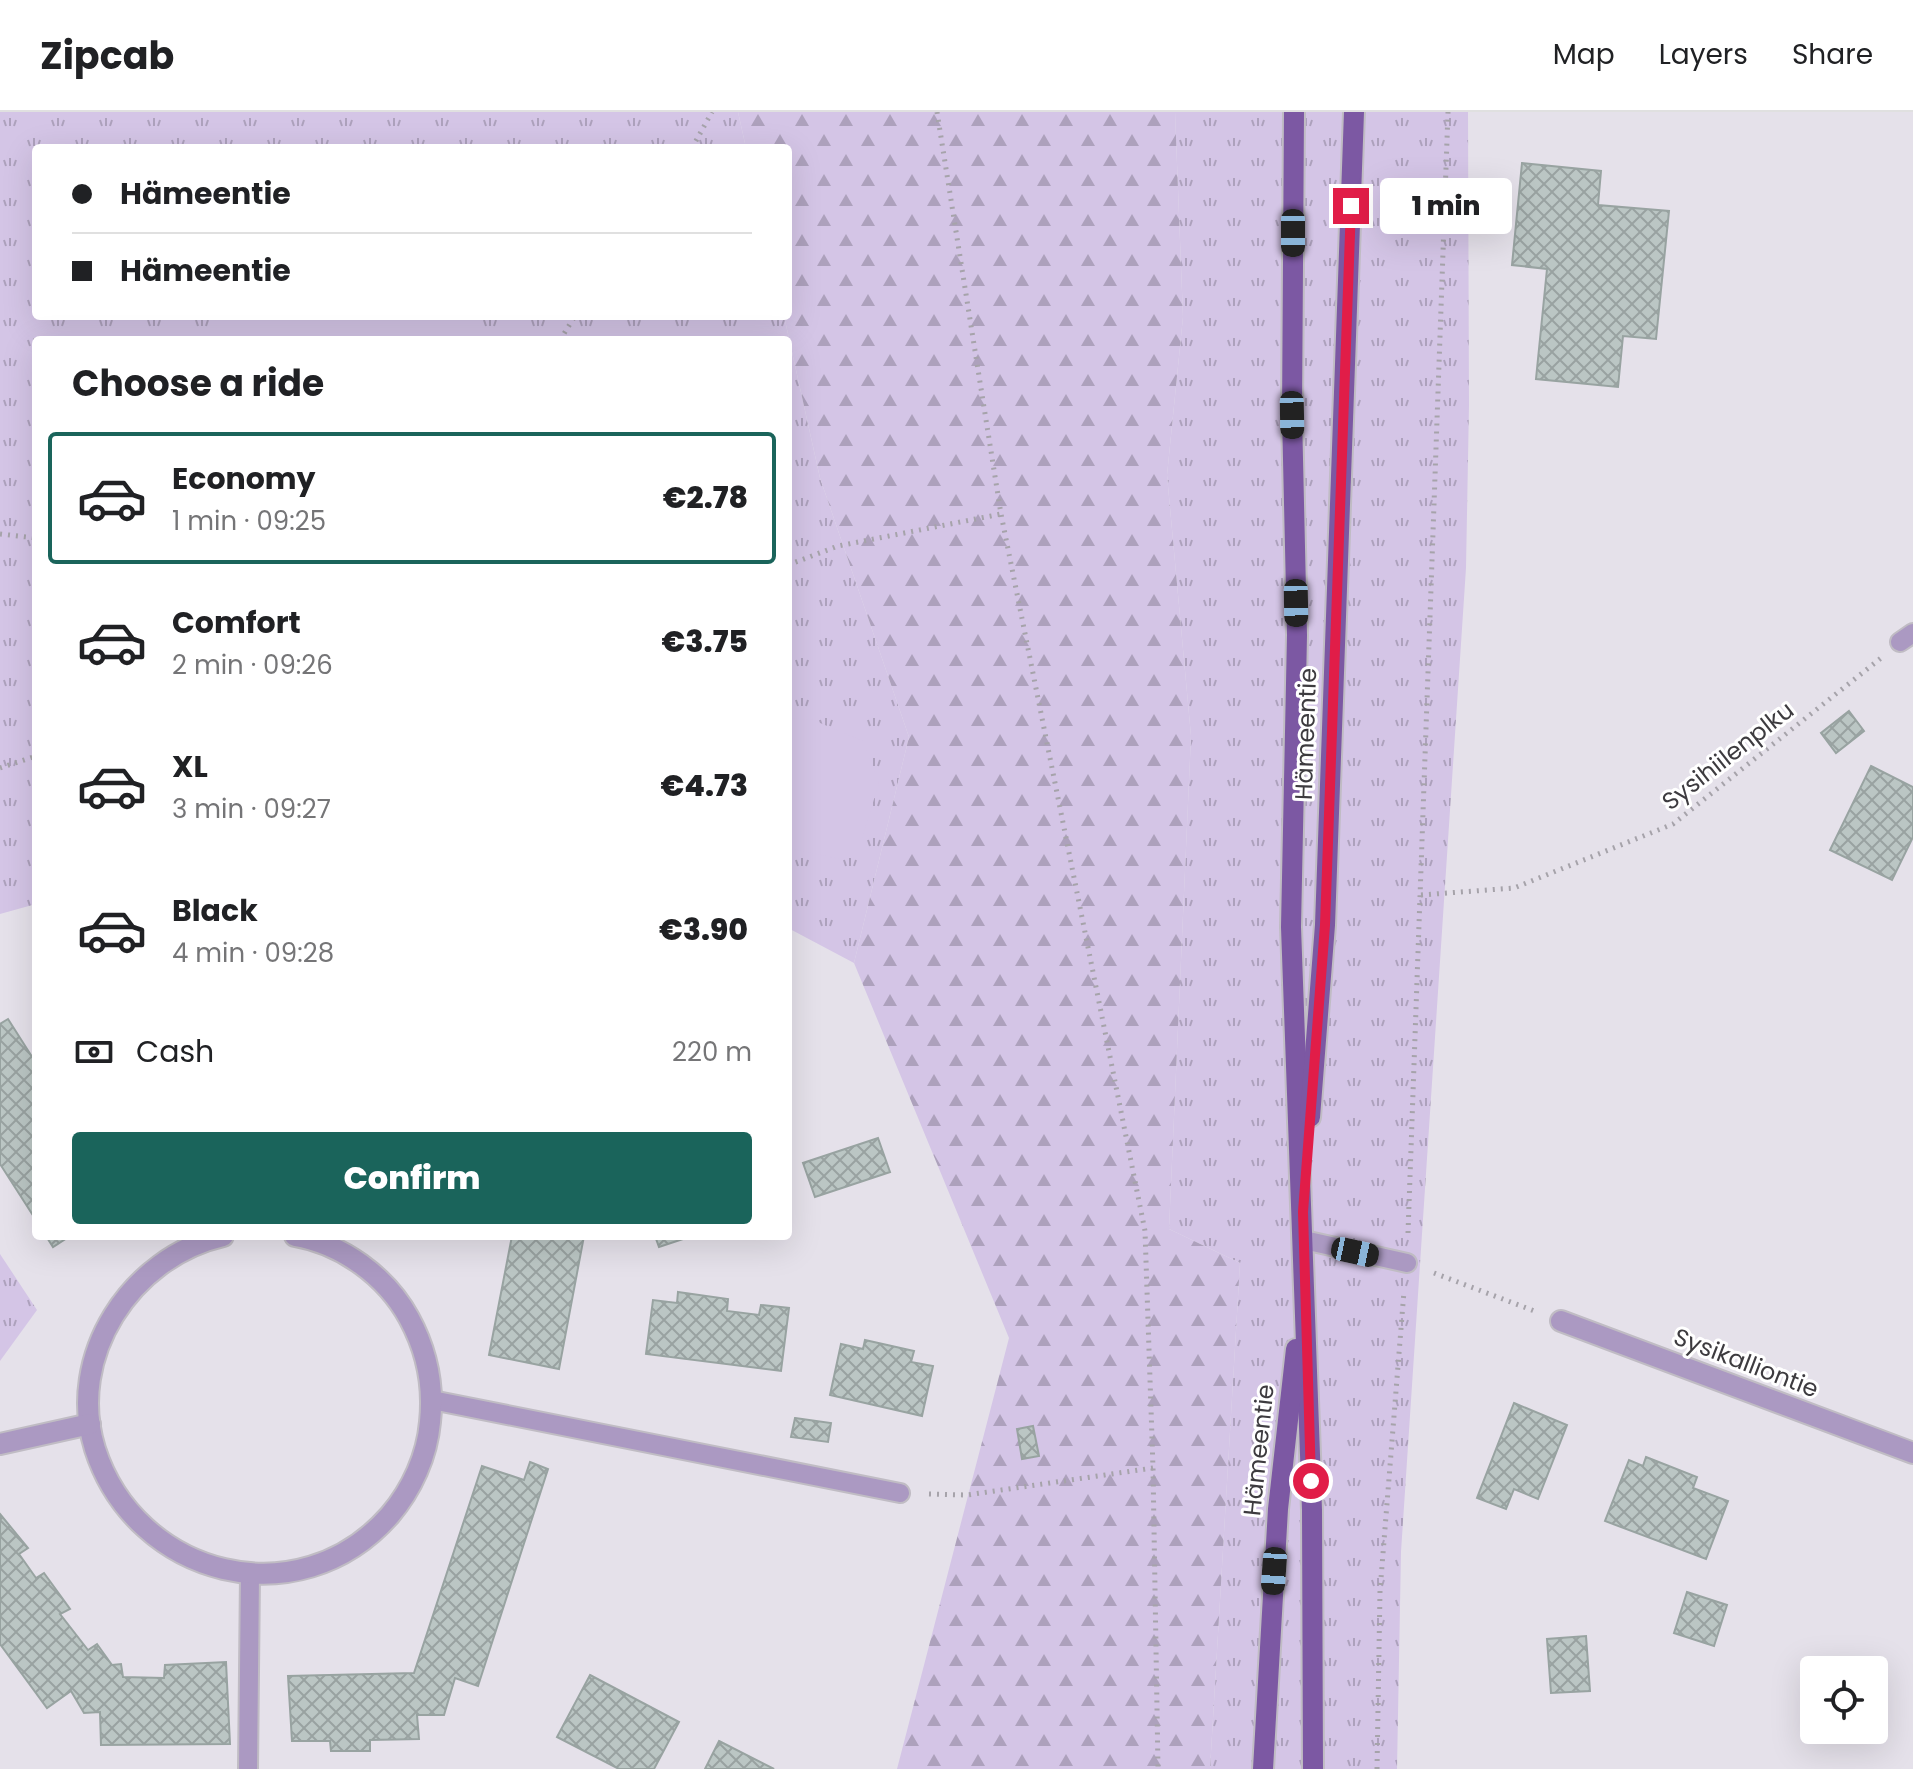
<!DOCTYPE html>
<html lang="en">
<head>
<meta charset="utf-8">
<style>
	:root { --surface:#fff; --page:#f6f6f6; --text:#202124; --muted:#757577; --line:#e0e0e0; --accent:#1a645b }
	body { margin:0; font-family:Poppins,sans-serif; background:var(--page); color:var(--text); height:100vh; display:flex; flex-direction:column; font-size:30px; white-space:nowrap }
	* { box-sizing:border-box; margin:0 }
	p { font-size:26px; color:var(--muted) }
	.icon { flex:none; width:44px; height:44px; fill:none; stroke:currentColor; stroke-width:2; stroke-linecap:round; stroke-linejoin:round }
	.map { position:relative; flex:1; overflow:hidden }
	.panel { position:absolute; left:32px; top:224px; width:760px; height:904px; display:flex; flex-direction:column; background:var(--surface); border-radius:8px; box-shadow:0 8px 32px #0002 }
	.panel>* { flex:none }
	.top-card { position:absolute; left:32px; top:32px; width:760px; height:176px; border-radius:8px; box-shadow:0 8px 32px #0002; display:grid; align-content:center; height:176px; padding:0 40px; background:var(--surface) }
	.fabs { position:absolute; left:1800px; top:1544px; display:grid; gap:16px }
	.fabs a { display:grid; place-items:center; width:88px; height:88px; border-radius:8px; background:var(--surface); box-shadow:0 8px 32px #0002; font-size:40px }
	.end { position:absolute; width:36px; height:36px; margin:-18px; border:10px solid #e11d48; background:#fff; box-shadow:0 0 0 4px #fff }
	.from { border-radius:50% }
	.bubble { position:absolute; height:56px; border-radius:8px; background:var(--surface); box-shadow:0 8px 32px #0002; font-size:26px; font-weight:800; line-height:56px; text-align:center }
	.car { position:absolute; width:24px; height:48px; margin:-24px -12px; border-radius:10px; box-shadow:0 0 6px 2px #0007; background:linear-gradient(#222 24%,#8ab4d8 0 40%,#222 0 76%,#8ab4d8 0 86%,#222 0) }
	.top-card b { display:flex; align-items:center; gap:28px; height:76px; font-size:30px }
	.top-card b+b { border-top:2px solid var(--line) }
	.top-card i { width:20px; height:20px; background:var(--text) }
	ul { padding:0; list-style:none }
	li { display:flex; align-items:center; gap:24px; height:132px; margin:0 16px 12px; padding:0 24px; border:4px solid transparent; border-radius:8px }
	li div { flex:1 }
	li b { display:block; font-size:30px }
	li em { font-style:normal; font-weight:800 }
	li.active { border-color:var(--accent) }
	li>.icon { width:72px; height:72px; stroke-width:1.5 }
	h2 { padding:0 40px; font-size:36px; line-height:96px }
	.pay { display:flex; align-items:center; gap:20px; height:88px; padding:0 40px; font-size:30px }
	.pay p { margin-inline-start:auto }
	.button { display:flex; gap:16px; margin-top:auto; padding:16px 40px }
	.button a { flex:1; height:92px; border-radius:8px; background:var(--accent); color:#fff; font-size:32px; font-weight:800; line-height:92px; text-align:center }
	header { display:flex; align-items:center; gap:48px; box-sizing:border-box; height:112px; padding:0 40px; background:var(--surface); border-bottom:2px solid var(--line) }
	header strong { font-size:38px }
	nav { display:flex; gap:44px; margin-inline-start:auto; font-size:28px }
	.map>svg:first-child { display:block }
	.grass { fill:url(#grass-tufts) }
	.forest { fill:url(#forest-firs) }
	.pitch { fill:#d4c5e6 }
	.building { fill:url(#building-cross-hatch); stroke:#98a3a1; stroke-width:2 }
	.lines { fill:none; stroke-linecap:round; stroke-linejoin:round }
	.service-casing { stroke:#c0bcc4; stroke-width:22 }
	.minor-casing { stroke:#c0bcc4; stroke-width:24 }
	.primary-casing { stroke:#c0bcc4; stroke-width:24 }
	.path { stroke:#a6a3aa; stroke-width:5; stroke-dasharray:2 6; stroke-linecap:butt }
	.service { stroke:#ab99c2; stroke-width:18 }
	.minor { stroke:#ab99c2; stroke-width:20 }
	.primary { stroke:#7c58a3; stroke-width:20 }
	.route { stroke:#e11d48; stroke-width:10 }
	.labels { text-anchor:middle; stroke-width:6; stroke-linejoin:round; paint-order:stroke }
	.street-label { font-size:24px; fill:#3d3b3f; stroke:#fff }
</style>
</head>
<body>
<header>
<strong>Zipcab</strong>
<nav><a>Map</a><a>Layers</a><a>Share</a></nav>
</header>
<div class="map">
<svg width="1913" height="1657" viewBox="0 0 1913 1657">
	<defs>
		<pattern id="grass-tufts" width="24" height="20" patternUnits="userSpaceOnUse" patternTransform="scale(2)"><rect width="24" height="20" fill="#d4c5e6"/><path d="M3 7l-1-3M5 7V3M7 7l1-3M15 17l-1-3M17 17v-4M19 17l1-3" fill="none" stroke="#ada1bc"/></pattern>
		<pattern id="forest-firs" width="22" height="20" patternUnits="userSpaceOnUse" patternTransform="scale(2)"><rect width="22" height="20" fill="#d4c5e6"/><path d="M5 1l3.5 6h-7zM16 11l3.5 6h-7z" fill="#ada1bc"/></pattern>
		<pattern id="building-cross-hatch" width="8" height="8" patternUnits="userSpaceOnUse" patternTransform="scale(2)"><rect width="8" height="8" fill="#bbc6c4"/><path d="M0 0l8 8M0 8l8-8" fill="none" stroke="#99a2a1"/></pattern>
	</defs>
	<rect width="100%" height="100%" fill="#e5e1ea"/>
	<g class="grass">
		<polygon points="0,0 738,0 746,36 36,36 36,204 784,204 820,366 909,625 854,851 788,816 788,228 36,228 36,792 0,802"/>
		<polygon points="1175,0 1468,0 1469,293 1466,456 1401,1440 1397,1657 1210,1657 1240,1151 1169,1117 1191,624 1167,363 1183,205"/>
		<polygon points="0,1142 37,1198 0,1249"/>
	</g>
	<polygon class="forest" points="738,0 1175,0 1183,205 1167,363 1191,624 1169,1117 1240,1151 1210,1657 897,1657 1009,1226 854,851 909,625 820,366 784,204 788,204 788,36 746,36"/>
	<g class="pitch">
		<polygon points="215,204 469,204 485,220 485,228 218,228"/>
		<polygon points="788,606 813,608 863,629 879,671 862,726 840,747 788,736"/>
	</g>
	<g class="building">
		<polygon points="1522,51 1601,59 1598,93 1669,99 1656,227 1623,224 1618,275 1536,267 1547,157 1512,153"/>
		<polygon points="1849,599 1864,619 1836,641 1821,621"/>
		<polygon points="1871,654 1913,675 1913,725 1892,768 1830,738"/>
		<polygon points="8,907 36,951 36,1108 0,1052 0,912"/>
		<polygon points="878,1026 890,1060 815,1085 803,1051"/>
		<polygon points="46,1124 70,1124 53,1135"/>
		<polygon points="512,1124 584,1124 559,1257 489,1243"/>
		<polygon points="655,1124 692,1124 659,1135"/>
		<polygon points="678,1180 728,1187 727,1199 759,1203 761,1193 789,1196 781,1259 646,1242 653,1188 677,1191"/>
		<polygon points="865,1228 914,1239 911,1250 933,1254 922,1304 830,1283 841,1232 863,1237"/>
		<polygon points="1514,1291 1567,1313 1538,1387 1514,1377 1506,1397 1477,1386"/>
		<polygon points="795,1306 831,1311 828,1330 791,1325"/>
		<polygon points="1033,1314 1039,1344 1022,1347 1017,1317"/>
		<polygon points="1646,1345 1697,1365 1693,1376 1728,1389 1706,1447 1605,1409 1629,1348 1643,1354"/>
		<polygon points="530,1350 548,1357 478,1574 455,1566 444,1603 417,1603 419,1627 370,1628 370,1639 331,1639 330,1629 292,1629 288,1564 414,1561 482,1354 524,1368"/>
		<polygon points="0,1402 28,1436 19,1442 36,1466 44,1461 70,1497 60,1502 88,1538 97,1532 112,1553 121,1552 123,1565 164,1566 165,1553 226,1550 230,1632 101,1633 100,1600 84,1601 71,1579 47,1596 0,1532"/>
		<polygon points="1687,1480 1727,1493 1714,1534 1674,1521"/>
		<polygon points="1586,1524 1590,1579 1551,1581 1547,1527"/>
		<polygon points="590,1563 679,1610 654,1657 619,1657 557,1625"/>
		<polygon points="719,1629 774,1657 705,1657"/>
	</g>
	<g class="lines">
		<g class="service-casing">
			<g id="service">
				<polyline points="1900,530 1913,521"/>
				<polyline points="1304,1128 1407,1151"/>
				<polyline points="432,1288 900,1381"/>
				<polyline points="248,1657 250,1462"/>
			</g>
		</g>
		<g class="minor-casing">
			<g id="minor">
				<path d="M223,1124C131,1145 66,1244 95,1337C136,1465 299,1507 390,1403C412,1377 427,1344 430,1310C434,1273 427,1239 409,1206C386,1164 342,1132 295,1124"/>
				<polyline points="1561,1209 1913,1341"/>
				<polyline points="0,1332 90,1312"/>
			</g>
		</g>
		<g class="primary-casing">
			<g id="primary">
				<polyline points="1294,0 1292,303 1297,523 1291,815 1312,1398 1313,1657"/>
				<polyline points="1310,1005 1325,813 1354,0"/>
				<polyline points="1263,1657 1278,1397 1296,1237"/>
			</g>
		</g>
		<g class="path">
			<polyline points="937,0 1001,402 1145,1119 1153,1356 1158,1657"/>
			<polyline points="692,36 712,0"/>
			<polyline points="560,228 575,204"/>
			<polyline points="0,422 36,426"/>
			<polyline points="788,453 838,434 1001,402"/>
			<polyline points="0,656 36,644"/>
			<polyline points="1421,783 1514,776 1673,712 1881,546"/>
			<polyline points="1408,1121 1448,0"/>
			<polyline points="1434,1161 1537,1200"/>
			<polyline points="929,1382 967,1383 1153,1356"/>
			<polyline points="1377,1657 1380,1479 1404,1179"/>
		</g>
		<use href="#service" class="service"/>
		<use href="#minor" class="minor"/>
		<use href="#primary" class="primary"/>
	</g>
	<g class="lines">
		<polyline class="route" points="1311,1369 1303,1100 1325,813 1351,94"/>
	</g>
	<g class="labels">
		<g class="street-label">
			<text transform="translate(1306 622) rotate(-88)" y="8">Hämeentie</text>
			<text transform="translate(1728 644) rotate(-38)" y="8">Sysihiilenplku</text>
			<text transform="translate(1746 1251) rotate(21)" y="8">Sysikalliontie</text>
			<text transform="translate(1259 1338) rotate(-84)" y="8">Hämeentie</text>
		</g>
	</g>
</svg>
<div class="fabs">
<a><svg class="icon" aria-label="locate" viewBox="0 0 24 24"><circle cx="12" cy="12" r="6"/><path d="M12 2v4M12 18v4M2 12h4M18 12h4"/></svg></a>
</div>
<i class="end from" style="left:1311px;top:1369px"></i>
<i class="end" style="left:1351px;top:94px"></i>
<div class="bubble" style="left:1380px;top:66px;width:132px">1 min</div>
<i class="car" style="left:1293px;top:121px;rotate:180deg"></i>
<i class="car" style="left:1292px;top:303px;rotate:179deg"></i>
<i class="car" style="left:1296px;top:491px;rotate:179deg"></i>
<i class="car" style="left:1355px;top:1140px;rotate:102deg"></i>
<i class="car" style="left:1274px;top:1459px;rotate:184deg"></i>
<div class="top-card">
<b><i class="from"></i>Hämeentie</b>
<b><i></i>Hämeentie</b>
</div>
<section class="panel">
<h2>Choose a ride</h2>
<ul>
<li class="active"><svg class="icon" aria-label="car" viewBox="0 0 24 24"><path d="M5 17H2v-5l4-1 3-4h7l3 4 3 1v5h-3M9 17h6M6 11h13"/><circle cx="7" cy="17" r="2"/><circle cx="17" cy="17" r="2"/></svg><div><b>Economy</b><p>1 min · 09:25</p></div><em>€2.78</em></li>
<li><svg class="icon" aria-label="car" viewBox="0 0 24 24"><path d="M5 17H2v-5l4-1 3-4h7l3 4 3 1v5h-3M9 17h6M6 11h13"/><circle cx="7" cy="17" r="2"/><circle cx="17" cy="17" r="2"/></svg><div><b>Comfort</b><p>2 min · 09:26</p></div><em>€3.75</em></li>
<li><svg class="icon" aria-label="car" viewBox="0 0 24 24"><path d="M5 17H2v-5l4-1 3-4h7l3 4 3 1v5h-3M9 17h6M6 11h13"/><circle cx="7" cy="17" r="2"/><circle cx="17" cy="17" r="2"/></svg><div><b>XL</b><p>3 min · 09:27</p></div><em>€4.73</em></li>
<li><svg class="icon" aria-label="car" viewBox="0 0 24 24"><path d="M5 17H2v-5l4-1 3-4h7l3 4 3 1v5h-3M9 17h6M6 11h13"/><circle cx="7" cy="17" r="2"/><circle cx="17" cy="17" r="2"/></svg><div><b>Black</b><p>4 min · 09:28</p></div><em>€3.90</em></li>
</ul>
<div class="pay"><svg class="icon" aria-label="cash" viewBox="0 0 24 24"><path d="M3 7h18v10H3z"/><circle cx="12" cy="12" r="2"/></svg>Cash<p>220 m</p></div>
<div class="button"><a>Confirm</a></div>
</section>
</div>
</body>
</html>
